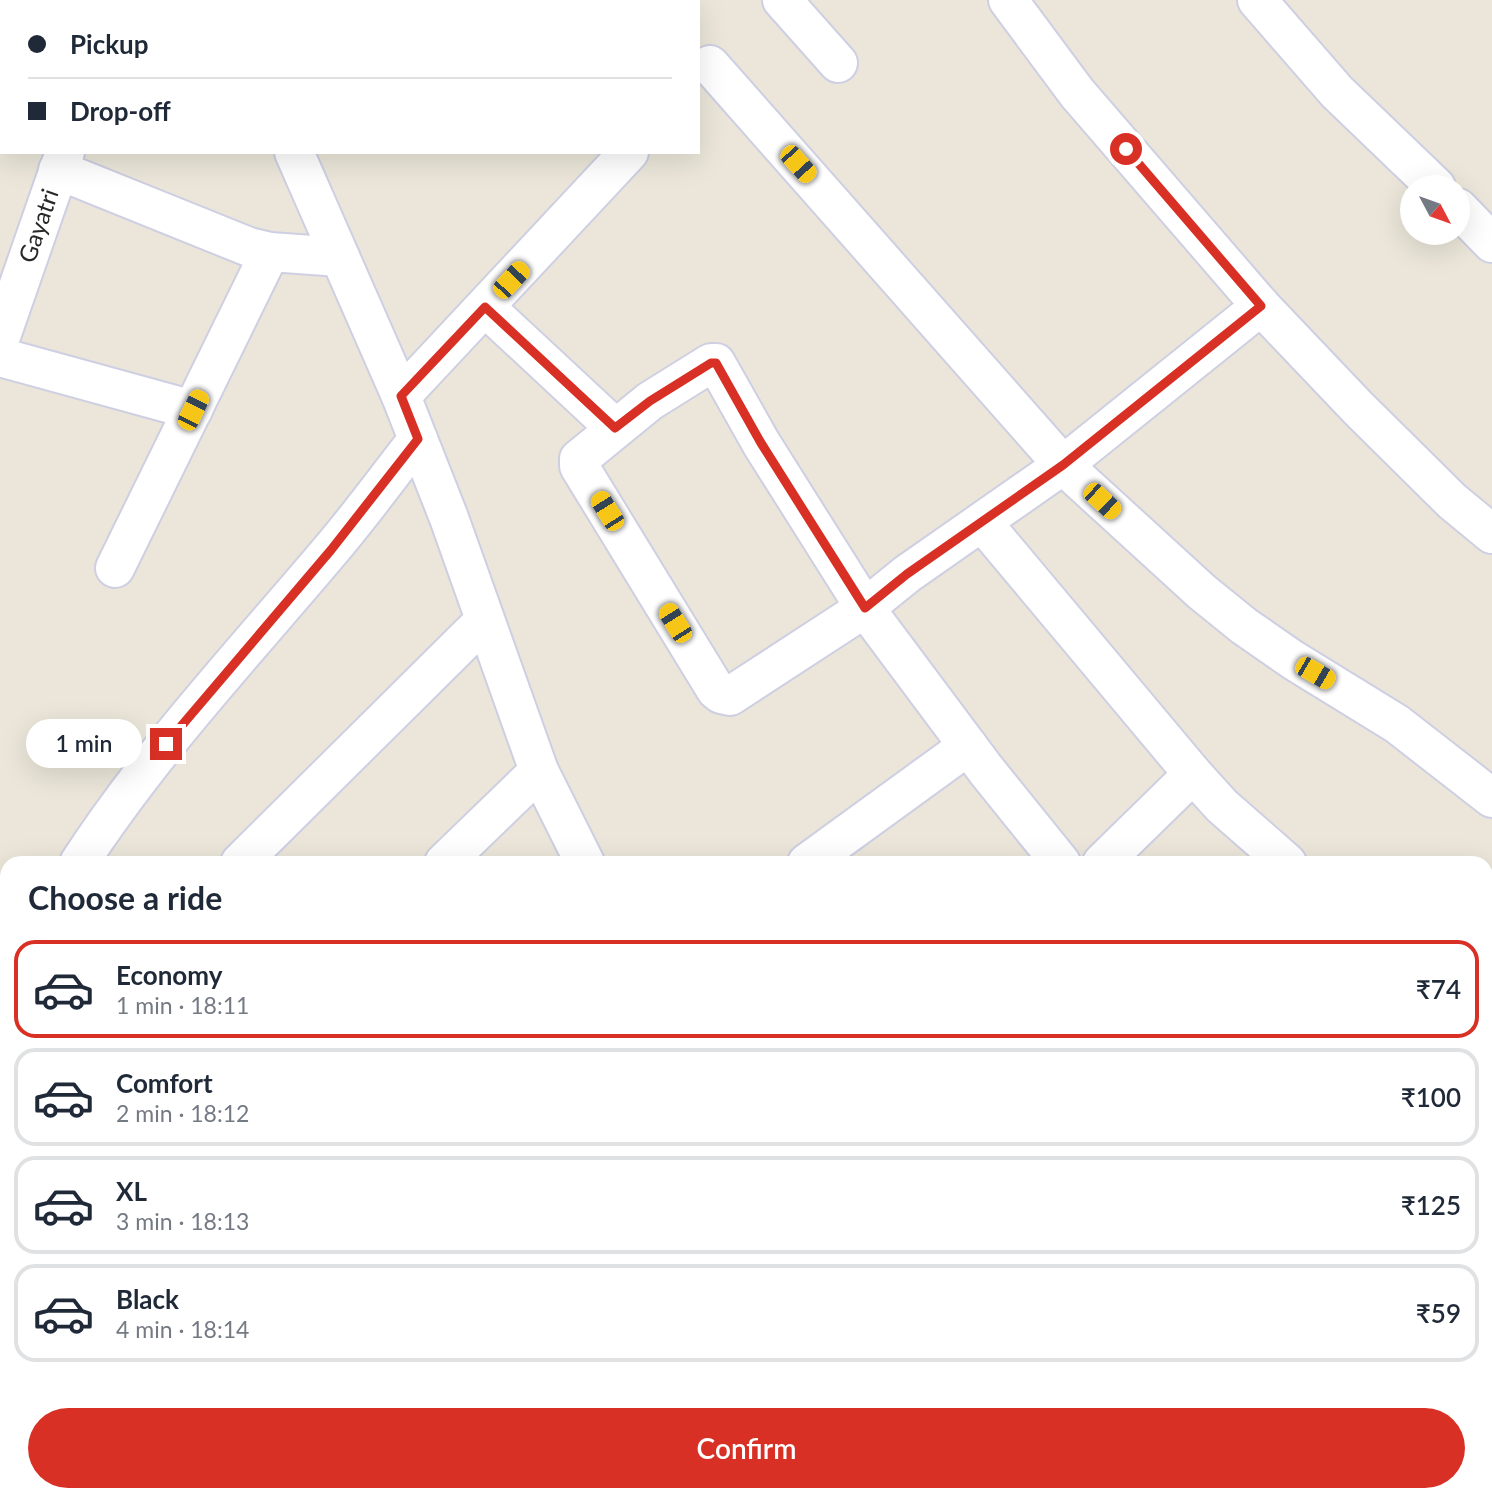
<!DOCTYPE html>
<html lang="en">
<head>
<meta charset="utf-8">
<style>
	:root { --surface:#fff; --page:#f2f2f3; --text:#1f2937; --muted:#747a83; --line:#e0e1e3; --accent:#d93025 }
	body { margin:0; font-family:Lato,sans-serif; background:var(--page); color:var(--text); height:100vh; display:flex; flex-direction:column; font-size:26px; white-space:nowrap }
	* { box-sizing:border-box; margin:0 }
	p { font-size:23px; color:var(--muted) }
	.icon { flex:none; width:38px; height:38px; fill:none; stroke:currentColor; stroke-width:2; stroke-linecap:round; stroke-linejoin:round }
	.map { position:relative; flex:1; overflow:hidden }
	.panel { position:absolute; left:0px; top:856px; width:1493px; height:646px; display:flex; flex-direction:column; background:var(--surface); border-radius:21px 21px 0 0; box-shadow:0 7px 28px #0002 }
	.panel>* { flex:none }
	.top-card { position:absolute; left:0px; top:0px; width:700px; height:154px; box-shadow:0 7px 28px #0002; display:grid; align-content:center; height:154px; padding:0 28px; background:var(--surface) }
	.needle { width:46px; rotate:131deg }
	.controls { position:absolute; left:1400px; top:175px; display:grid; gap:14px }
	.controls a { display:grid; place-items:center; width:70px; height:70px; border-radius:50%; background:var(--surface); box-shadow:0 7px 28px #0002; font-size:35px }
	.end { position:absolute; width:32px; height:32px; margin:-16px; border:9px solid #d93025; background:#fff; box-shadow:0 0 0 4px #fff }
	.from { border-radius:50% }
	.bubble { position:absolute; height:49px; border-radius:24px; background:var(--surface); box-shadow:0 7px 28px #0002; font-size:23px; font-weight:600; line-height:49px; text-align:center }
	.car { position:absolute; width:21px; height:42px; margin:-21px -10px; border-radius:9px; box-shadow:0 0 5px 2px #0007; background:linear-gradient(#f5c518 24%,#345 0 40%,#f5c518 0 76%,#345 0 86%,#f5c518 0) }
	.top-card b { display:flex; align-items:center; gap:24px; height:66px; font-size:26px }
	.top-card b+b { border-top:2px solid var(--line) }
	.top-card i { width:18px; height:18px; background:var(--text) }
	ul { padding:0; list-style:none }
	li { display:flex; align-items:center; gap:21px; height:98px; margin:0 14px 10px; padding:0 14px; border:4px solid var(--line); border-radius:21px }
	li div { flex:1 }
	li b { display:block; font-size:26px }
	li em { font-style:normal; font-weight:600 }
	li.current { border-color:var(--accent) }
	li>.icon { width:63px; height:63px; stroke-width:1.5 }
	h2 { padding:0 28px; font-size:32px; line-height:84px }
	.cta { display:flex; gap:14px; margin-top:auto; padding:14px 28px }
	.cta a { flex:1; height:80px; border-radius:42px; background:var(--accent); color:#fff; font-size:28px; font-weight:600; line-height:80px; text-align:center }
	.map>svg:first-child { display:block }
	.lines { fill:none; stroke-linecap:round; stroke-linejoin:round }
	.minor-casing { stroke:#cecfe2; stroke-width:42 }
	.minor { stroke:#fff; stroke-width:38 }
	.route { stroke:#d93025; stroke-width:9 }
	.labels { text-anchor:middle; stroke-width:5; stroke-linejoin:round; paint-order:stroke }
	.street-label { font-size:24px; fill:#282828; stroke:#fff }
</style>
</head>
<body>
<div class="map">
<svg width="1492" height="1500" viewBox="0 0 1492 1500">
	<rect width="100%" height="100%" fill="#ebe6d9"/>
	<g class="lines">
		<g class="minor-casing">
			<g id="minor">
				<polyline points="224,0 225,2"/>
				<polyline points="383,0 384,2"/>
				<polyline points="661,0 662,2"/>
				<polyline points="782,0 838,63"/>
				<polyline points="1008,0 1077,93 1261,306 1358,408 1452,501 1492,534"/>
				<polyline points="1257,0 1337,92 1436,187"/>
				<polyline points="710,65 1063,465 1202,592 1244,626 1293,660 1397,724 1492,798"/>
				<polyline points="294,152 401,396 449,518 539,771 585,863"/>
				<polyline points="58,170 249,247 270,252 340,257"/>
				<polyline points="1458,208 1492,243"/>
				<polyline points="485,307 615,428"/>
				<polyline points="0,339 65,152"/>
				<polyline points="0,357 193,410"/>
				<polyline points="401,396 629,152"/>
				<polyline points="982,522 1193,774 1222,806 1287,863"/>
				<polyline points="115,568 270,252"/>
				<path d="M79,863C152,751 243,654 329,552C360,516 388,477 418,439"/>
				<polyline points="240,863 485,620"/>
				<polyline points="444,863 539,771"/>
				<polyline points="807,863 968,746"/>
				<polyline points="1061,863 986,770 865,608 761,443 716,363 711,363 650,401 579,459 579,466 716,690 721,694 730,696 865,608 907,574 1063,465 1261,306"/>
				<polyline points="1102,863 1193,774"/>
				<polyline points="0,973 7,964"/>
				<polyline points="1486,1039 1492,1045"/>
				<polyline points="0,1266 7,1263"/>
				<polyline points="0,1387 7,1400"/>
				<polyline points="60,1494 63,1500"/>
				<polyline points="337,1494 342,1500"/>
				<polyline points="528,1494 531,1500"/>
				<polyline points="665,1494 667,1500"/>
				<polyline points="852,1494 855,1500"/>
				<polyline points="1137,1494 1140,1500"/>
				<polyline points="1187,1500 1194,1494"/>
				<polyline points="1323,1500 1330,1494"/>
			</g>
		</g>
		<use href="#minor" class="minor"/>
	</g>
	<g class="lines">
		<polyline class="route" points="166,744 331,550 418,439 401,396 485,307 615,428 650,401 711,363 716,363 761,443 865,608 907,574 1063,465 1261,306 1126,149"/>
	</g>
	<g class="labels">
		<g class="street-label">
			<text transform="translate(39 226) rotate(-71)" y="8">Gayatri</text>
		</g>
	</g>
</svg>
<div class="controls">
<a><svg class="needle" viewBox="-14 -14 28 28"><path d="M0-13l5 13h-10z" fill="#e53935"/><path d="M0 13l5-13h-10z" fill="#747a83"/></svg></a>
</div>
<i class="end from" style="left:1126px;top:149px"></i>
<i class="end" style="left:166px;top:744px"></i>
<div class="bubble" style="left:26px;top:719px;width:116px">1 min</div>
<i class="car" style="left:798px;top:164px;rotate:138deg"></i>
<i class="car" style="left:511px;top:280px;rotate:43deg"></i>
<i class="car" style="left:193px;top:410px;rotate:26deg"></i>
<i class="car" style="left:1102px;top:501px;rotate:133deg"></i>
<i class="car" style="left:607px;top:511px;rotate:328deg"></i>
<i class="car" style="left:675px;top:623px;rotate:328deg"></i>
<i class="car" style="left:1315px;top:673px;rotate:120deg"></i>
<div class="top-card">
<b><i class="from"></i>Pickup</b>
<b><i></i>Drop-off</b>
</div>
<section class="panel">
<h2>Choose a ride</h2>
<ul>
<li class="current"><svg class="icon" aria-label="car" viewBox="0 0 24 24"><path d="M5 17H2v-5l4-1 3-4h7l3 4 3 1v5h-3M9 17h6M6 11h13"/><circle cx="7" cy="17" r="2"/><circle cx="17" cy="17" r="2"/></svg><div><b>Economy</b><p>1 min · 18:11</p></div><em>₹74</em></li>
<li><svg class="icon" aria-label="car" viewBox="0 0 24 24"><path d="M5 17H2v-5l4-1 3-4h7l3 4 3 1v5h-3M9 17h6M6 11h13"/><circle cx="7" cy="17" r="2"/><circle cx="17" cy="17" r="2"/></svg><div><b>Comfort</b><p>2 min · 18:12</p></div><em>₹100</em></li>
<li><svg class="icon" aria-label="car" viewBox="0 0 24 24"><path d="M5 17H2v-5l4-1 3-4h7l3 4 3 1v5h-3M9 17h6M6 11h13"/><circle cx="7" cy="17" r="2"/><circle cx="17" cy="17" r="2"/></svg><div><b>XL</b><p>3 min · 18:13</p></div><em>₹125</em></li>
<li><svg class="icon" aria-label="car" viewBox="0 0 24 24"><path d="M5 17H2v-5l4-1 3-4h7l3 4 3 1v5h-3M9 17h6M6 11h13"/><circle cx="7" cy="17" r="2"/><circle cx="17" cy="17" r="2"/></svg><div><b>Black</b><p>4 min · 18:14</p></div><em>₹59</em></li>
</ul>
<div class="cta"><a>Confirm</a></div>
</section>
</div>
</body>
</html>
